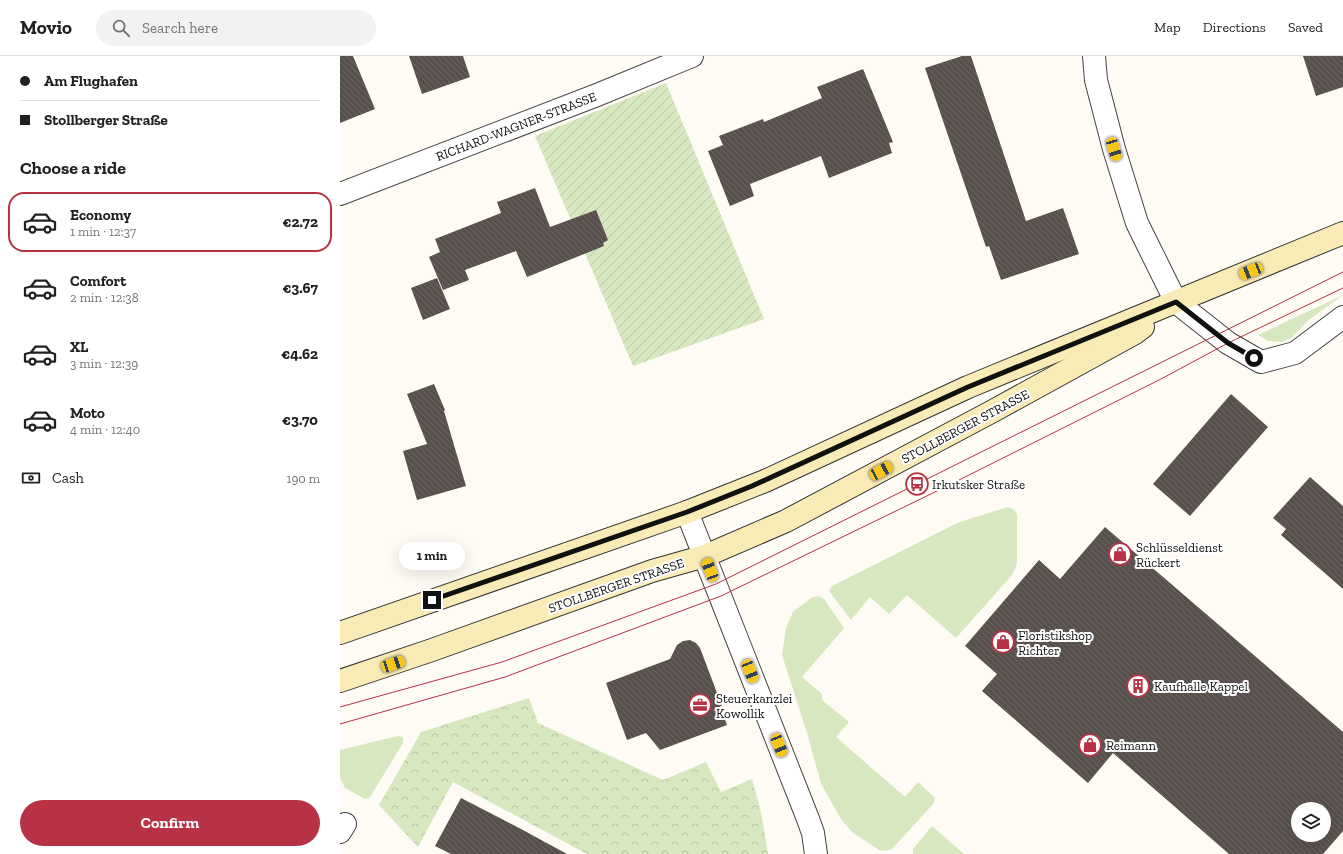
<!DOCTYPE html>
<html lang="en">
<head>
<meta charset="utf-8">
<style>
	:root { --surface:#fff; --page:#f2f2f2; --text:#202124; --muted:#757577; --line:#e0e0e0; --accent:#b63244 }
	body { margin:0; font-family:"Zilla Slab",serif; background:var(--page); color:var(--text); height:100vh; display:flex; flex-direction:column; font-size:15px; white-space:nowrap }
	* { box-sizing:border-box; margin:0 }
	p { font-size:13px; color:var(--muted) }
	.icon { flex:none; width:22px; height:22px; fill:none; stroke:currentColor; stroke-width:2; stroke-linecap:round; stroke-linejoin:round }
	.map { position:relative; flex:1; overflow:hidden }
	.side { display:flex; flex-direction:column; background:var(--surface); width:340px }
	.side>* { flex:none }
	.banner { display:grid; align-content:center; height:88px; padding:0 20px; background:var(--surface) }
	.fabs { position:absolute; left:951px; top:746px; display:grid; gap:8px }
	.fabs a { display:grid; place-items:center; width:40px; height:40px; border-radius:50%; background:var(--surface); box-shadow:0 4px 16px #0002; font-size:20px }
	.end { position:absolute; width:18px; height:18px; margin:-9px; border:5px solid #101010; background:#fff; box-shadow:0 0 0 2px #fff }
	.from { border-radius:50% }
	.bubble { position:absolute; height:28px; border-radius:14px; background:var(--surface); box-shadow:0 4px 16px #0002; font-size:13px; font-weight:800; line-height:28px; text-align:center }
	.car { position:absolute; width:12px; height:24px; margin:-12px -6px; border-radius:5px; box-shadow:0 0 3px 1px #0007; background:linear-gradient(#f5c518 24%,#345 0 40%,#f5c518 0 76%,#345 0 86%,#f5c518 0) }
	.banner b { display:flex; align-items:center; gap:14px; height:38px; font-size:15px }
	.banner b+b { border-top:1px solid var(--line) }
	.banner i { width:10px; height:10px; background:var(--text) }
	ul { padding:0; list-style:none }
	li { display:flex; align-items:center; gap:12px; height:60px; margin:0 8px 6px; padding:0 12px; border:2px solid transparent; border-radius:16px }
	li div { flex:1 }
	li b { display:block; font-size:15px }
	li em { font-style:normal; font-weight:800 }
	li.selected { border-color:var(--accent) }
	li>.icon { width:36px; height:36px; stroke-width:1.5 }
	h2 { padding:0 20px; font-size:18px; line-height:48px }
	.pay { display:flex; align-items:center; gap:10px; height:44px; padding:0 20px; font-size:15px }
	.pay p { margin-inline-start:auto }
	.action { display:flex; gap:8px; margin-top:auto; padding:8px 20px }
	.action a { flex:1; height:46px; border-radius:24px; background:var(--accent); color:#fff; font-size:16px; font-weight:800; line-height:46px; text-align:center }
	header { display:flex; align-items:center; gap:24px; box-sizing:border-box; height:56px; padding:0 20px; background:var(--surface); border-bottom:1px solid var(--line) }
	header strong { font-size:19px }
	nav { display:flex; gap:22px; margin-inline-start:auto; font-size:14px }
	.search { width:280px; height:36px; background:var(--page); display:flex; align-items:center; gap:10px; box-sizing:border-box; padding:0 14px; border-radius:22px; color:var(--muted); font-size:15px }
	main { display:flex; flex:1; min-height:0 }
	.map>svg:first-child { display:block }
	.grass { fill:#d7e7bf }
	.park { fill:url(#park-crowns) }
	.garden { fill:url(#garden-furrows) }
	.building { fill:url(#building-back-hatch); fill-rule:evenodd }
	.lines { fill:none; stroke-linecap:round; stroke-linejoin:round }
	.minor-casing { stroke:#434343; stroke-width:24 }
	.tertiary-casing { stroke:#434343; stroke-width:24 }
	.secondary-casing { stroke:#323232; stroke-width:24 }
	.minor { stroke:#fff; stroke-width:22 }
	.tertiary { stroke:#fff; stroke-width:22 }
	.secondary { stroke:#f9ebb5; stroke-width:22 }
	.tram { stroke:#b63244; stroke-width:1 }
	.route { stroke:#101010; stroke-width:5 }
	.labels { text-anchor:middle; stroke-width:4; stroke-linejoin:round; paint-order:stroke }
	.street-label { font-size:13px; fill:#101010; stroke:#fff }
	.poi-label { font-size:13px; fill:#101010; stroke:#fff; text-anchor:start }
</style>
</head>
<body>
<header>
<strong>Movio</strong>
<div class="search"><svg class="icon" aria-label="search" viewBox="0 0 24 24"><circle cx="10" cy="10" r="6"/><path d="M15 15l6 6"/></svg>Search here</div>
<nav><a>Map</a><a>Directions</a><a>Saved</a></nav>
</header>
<main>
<section class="side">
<div class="banner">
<b><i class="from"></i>Am Flughafen</b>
<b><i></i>Stollberger Straße</b>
</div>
<h2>Choose a ride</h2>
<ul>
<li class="selected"><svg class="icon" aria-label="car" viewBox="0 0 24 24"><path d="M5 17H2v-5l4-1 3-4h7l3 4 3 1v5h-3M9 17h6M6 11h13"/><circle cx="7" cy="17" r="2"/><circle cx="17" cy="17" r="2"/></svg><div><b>Economy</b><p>1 min · 12:37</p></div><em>€2.72</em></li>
<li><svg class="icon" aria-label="car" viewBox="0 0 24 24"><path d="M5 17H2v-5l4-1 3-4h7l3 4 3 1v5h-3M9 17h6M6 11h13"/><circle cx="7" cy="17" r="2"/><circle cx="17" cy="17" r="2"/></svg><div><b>Comfort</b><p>2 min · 12:38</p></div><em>€3.67</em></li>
<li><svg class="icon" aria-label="car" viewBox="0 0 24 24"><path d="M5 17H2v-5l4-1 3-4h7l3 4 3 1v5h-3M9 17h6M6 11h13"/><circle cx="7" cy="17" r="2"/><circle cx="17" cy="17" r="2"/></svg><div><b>XL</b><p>3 min · 12:39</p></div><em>€4.62</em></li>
<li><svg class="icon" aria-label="car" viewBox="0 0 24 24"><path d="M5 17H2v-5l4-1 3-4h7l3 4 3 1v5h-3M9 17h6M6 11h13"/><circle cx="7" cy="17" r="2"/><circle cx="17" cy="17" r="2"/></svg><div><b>Moto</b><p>4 min · 12:40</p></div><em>€3.70</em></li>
</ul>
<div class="pay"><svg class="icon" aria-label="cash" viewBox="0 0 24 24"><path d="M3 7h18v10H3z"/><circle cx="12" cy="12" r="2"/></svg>Cash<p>190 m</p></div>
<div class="action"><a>Confirm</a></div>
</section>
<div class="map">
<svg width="1003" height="798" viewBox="0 0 1003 798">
	<defs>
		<pattern id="park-crowns" width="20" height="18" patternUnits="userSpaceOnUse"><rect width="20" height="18" fill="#d7e7bf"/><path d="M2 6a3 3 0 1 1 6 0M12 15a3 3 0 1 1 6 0" fill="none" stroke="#b8c5a3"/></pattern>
		<pattern id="garden-furrows" width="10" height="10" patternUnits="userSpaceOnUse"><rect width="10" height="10" fill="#d7e7bf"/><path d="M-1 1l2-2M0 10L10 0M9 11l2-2" fill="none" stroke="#b8c5a3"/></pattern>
		<pattern id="building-back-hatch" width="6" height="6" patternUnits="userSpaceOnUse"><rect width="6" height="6" fill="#58504d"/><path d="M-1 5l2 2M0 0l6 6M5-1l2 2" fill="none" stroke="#6b6562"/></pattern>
	</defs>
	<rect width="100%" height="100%" fill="#fefbf4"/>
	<g class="grass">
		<polygon points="1003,239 970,263 951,282 941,286 928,285 918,279"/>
		<polygon points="668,451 673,453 677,458 677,508 672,519 616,582 567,539 549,558 530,541 511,564 489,535 492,530 617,467"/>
		<polygon points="478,540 484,543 504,572 462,621 482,638 482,644 509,666 496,681 565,741 578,726 595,742 594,747 551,794 541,795 513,777 501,763 481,728 468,680 442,599 446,572 453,556 471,542"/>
		<polygon points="58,680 63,681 63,687 30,741 25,743 5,732 0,722 0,694"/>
		<polygon points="592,770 624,798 573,798 573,793"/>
	</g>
	<polygon class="park" points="189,642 198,667 323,724 366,706 381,736 412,723 421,756 428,798 247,798 113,726 78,791 39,749 81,676"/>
	<polygon class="garden" points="326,27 424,263 293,310 195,80"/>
	<g class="building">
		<polygon points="0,0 13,0 35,53 0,67"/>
		<polygon points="69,0 123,0 130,21 82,38"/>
		<polygon points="622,0 631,0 686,165 723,152 739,198 661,224 649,190 646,191 585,12"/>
		<polygon points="963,0 1003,0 1003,31 976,40"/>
		<polygon points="523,13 553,86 549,87 552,97 489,122 481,100 410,128 414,140 390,150 368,95 383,89 379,80 423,63 424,66 482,42 477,31"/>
		<polygon points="195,132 210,171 256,154 268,184 263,187 264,190 187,221 176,195 125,214 129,224 103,234 89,201 100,196 95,183 161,157 157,146"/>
		<polygon points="97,222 110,253 83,264 71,232"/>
		<polygon points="94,328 105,354 104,355 126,430 77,444 63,395 87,388 67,338"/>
		<polygon points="891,338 928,371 850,460 813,428"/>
		<polygon points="970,421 1003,450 1003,533 941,479 946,473 933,462"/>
		<path d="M765,471L1003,676V775L983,798H889L773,697L748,727L642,635L657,618L625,590L699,504L720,523ZM958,753H984V779H958Z"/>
		<polygon points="350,584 356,587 360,592 382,650 380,650 387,669 320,694 306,677 287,684 266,627 330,603 337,589 343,585"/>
		<polygon points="121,742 181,773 227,798 111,798 95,790"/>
	</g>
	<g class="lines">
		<g class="minor-casing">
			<g id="minor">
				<polyline points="754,0 756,24 774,93 797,167 836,246 888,287 921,306 955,297 1003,261"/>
				<polyline points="0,138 257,39 352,0"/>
				<polyline points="0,776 5,768"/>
			</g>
		</g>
		<g class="tertiary-casing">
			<polyline id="tertiary" points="347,456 468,763 473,777 476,798"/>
		</g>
		<g class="secondary-casing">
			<g id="secondary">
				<polyline points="0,577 347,456 425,425 628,331 1003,177"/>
				<polyline points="0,625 92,594 312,515 365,500 446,465 653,355 795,277 803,271"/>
			</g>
		</g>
		<use href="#minor" class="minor"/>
		<use href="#tertiary" class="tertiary"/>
		<use href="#secondary" class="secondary"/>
		<g class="tram">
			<polyline points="0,651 162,606 376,528 1003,216"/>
			<polyline points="0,668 165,621 381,540 595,436 821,323 888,287 1003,232"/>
		</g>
	</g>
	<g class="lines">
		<polyline class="route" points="92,544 347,456 412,430 628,331 836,246 888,287 914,302"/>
	</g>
	<defs>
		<g id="bus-ring" transform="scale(1.15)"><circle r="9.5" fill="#fff" stroke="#b63244" stroke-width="1.5"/><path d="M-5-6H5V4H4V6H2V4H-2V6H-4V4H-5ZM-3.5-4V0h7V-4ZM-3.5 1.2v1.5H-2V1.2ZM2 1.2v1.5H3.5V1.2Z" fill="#b63244"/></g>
		<g id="shop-ring" transform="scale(1.15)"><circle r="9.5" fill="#fff" stroke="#b63244" stroke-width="1.5"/><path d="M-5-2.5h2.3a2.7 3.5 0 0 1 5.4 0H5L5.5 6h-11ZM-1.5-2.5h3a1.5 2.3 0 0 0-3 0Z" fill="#b63244"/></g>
		<g id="building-ring" transform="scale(1.15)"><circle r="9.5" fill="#fff" stroke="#b63244" stroke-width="1.5"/><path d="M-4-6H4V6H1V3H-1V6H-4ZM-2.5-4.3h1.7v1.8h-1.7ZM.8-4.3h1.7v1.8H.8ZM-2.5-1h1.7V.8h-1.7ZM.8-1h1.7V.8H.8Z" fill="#b63244"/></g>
		<g id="office-ring" transform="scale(1.15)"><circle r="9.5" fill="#fff" stroke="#b63244" stroke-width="1.5"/><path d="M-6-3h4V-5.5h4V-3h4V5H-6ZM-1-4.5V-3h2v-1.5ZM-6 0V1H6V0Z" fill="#b63244"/></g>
	</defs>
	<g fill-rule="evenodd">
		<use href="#bus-ring" x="577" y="428"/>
		<use href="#shop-ring" x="780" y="498"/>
		<use href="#shop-ring" x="663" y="586"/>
		<use href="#building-ring" x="798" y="630"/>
		<use href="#office-ring" x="360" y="649"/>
		<use href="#shop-ring" x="750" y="689"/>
	</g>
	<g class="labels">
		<g class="street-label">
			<text transform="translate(176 70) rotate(-21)" y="5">RICHARD-WAGNER-STRASSE</text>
			<text transform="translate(625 370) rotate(-28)" y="5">STOLLBERGER STRASSE</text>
			<text transform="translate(276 529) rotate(-19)" y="5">STOLLBERGER STRASSE</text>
		</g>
		<g class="poi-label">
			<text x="592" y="433">Irkutsker Straße</text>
			<text x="796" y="496">Schlüsseldienst<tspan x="796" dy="15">Rückert</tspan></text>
			<text x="678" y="584">Floristikshop<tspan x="678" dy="15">Richter</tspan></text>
			<text x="814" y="635">Kaufhalle Kappel</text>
			<text x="376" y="647">Steuerkanzlei<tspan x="376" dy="15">Kowollik</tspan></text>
			<text x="766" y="694">Reimann</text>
		</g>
	</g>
</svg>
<div class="fabs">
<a><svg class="icon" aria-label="layers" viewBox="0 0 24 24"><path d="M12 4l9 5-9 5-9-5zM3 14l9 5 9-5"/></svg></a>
</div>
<i class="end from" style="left:914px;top:302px"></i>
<i class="end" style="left:92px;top:544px"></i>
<div class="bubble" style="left:59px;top:486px;width:66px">1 min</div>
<i class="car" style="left:774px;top:93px;rotate:163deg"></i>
<i class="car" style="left:911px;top:215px;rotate:248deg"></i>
<i class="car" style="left:541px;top:415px;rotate:62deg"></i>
<i class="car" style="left:370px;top:514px;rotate:339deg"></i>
<i class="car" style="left:53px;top:608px;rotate:71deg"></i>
<i class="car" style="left:410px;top:615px;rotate:158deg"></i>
<i class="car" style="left:439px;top:689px;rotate:158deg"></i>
</div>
</main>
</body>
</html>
